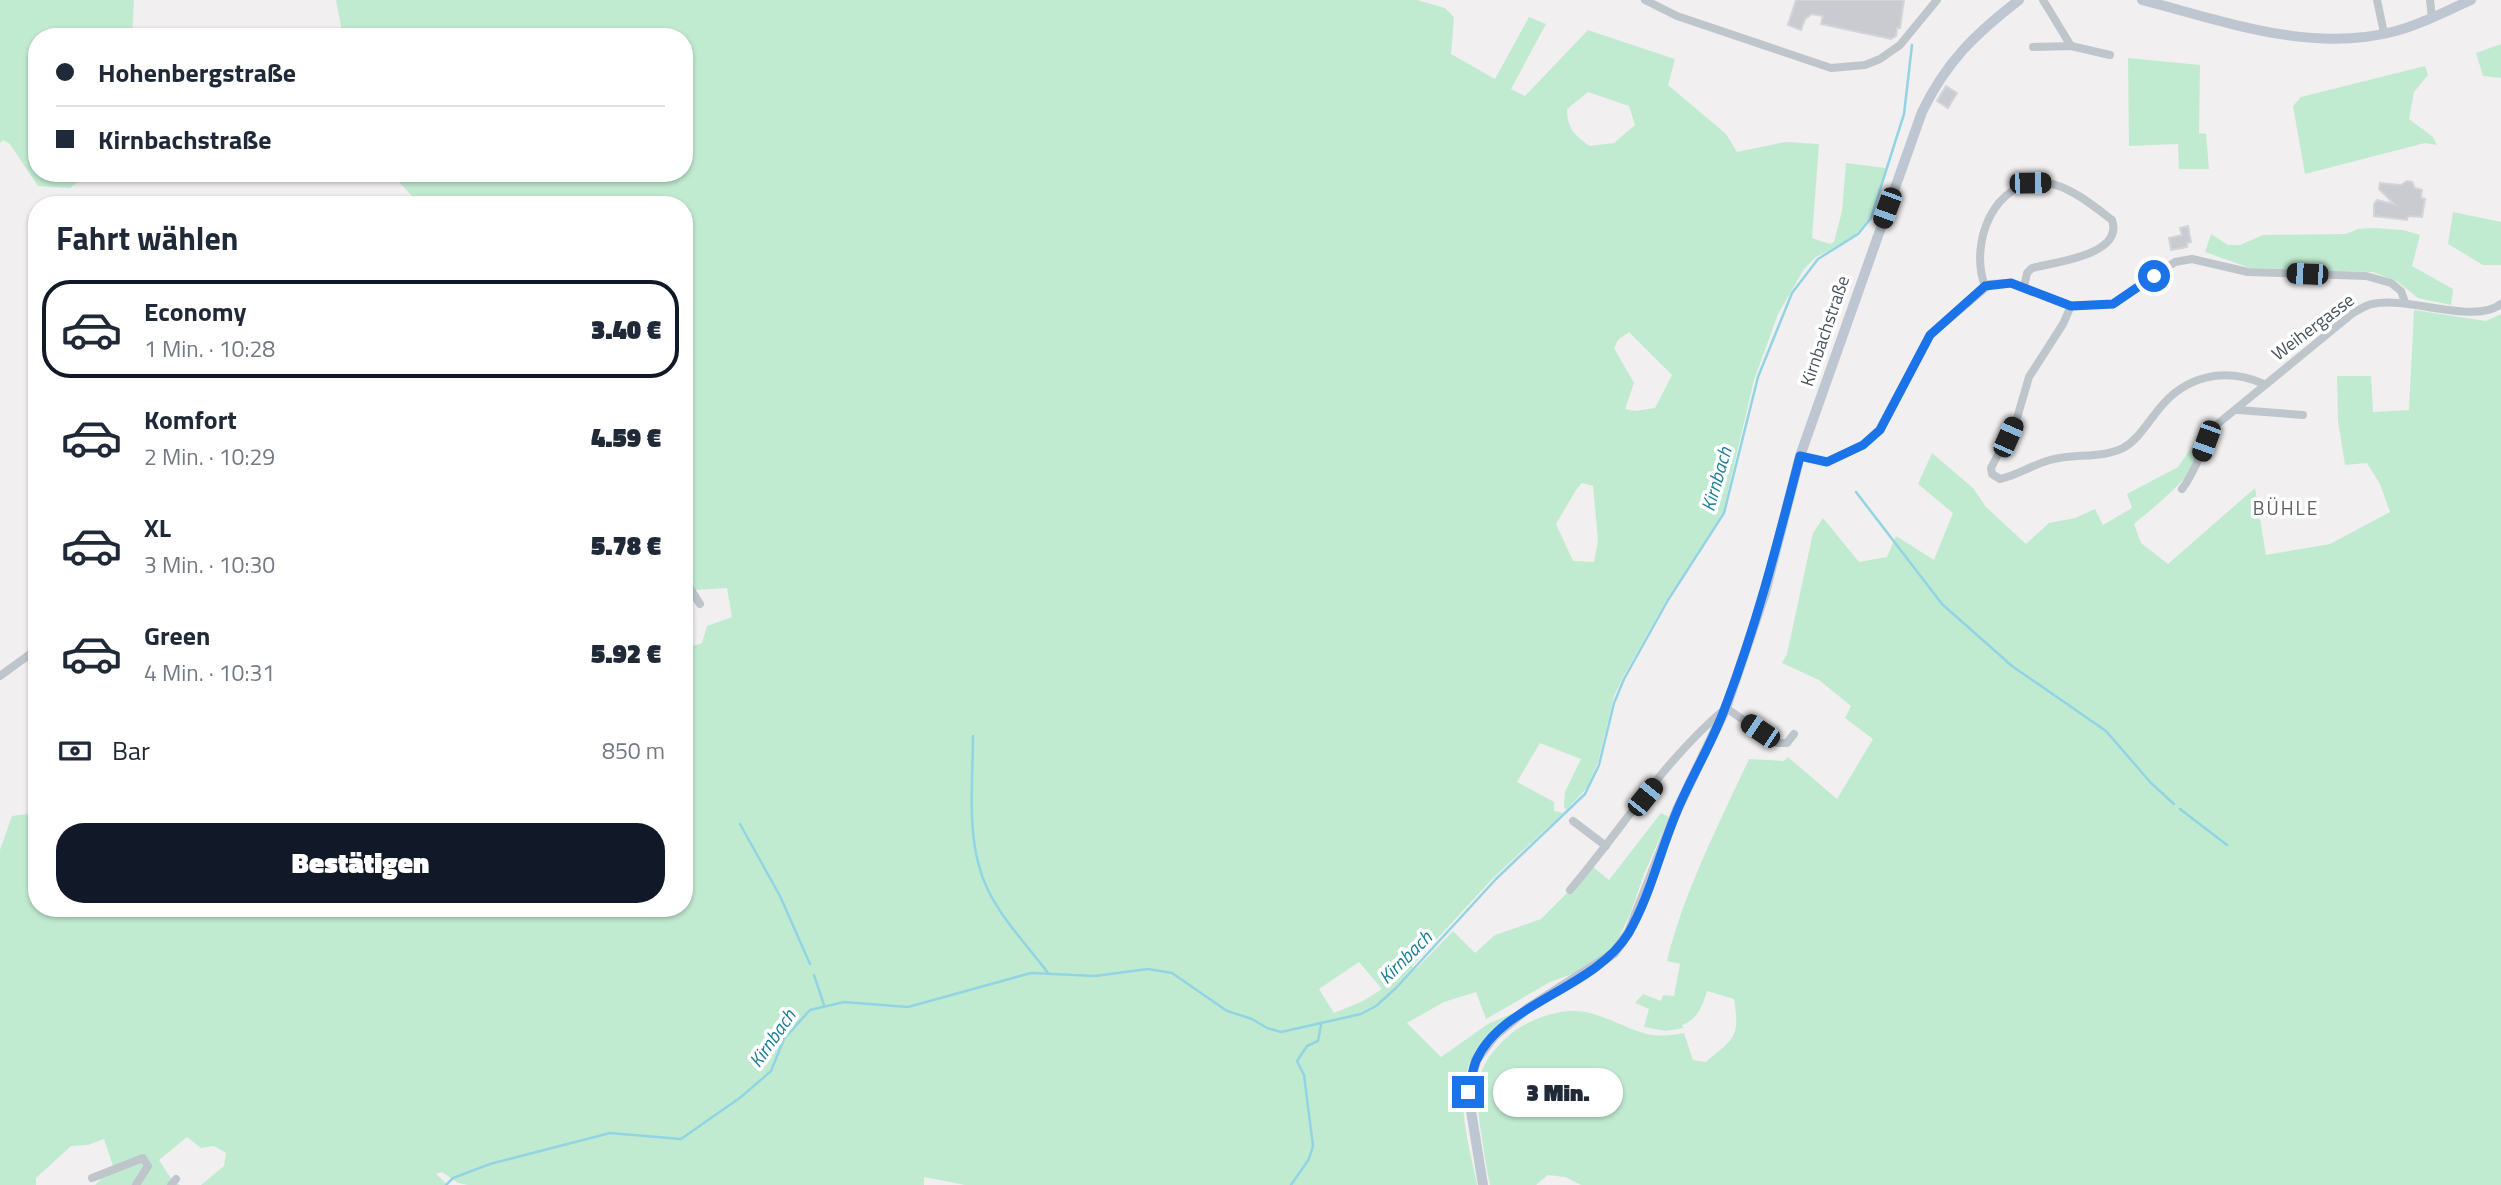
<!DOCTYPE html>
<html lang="de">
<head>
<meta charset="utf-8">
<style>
	:root { --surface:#fff; --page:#f6f6f7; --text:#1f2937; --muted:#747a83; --line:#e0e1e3; --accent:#111827 }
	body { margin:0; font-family:"Titillium Web",sans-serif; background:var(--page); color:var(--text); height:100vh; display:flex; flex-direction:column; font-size:26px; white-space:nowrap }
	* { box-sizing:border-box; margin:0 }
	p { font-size:23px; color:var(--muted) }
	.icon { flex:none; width:38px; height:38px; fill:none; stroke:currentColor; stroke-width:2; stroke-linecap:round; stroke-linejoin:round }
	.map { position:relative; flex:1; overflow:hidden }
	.details { position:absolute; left:28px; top:196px; width:665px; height:721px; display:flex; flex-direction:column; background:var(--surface); border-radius:28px; box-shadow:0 2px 5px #0004 }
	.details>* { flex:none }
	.banner { position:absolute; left:28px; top:28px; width:665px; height:154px; border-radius:28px; box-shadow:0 2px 5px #0004; display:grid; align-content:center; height:154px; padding:0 28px; background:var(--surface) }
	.end { position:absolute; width:32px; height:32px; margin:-16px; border:9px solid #1a73e8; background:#fff; box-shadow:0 0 0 4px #fff }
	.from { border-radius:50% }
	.bubble { position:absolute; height:49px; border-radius:24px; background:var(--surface); box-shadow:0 2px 5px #0004; font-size:23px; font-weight:800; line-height:49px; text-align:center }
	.car { position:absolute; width:21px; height:42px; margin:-21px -10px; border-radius:9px; box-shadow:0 0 5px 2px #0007; background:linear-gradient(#222 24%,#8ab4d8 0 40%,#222 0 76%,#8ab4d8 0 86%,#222 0) }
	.banner b { display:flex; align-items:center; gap:24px; height:66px; font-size:26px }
	.banner b+b { border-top:2px solid var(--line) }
	.banner i { width:18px; height:18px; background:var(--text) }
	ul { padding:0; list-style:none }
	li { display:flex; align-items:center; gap:21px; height:98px; margin:0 14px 10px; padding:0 14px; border:4px solid transparent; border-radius:28px }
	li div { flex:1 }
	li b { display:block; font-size:26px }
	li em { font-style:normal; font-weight:800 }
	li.active { border-color:var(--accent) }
	li>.icon { width:63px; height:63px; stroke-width:1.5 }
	h2 { padding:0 28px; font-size:32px; line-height:84px }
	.pay { display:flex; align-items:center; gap:18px; height:77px; padding:0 28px; font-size:26px }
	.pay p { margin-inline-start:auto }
	.button { display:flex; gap:14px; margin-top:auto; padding:14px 28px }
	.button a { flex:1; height:80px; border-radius:28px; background:var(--accent); color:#fff; font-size:28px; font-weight:800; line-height:80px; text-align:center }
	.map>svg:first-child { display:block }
	.green { fill:#c1ebd1; fill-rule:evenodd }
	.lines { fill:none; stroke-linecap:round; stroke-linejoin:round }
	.stream { stroke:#92d4e4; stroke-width:2.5 }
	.building { fill:#c9cbd1; stroke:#d3d5da; stroke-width:2 }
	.minor { stroke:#bec6cc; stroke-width:8 }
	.secondary { stroke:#bec7d1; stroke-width:10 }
	.route { stroke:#1a73e8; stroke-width:9 }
	.labels { text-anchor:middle; stroke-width:7; stroke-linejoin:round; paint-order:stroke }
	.street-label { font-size:18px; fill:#48525a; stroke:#fff }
	.water-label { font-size:19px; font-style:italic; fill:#197d96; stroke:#fff }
	.neighbourhood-label { font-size:19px; letter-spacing:2px; fill:#5c5f63; stroke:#fff }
</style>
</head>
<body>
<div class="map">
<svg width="2501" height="1185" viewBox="0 0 2501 1185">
	<rect width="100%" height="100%" fill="#f1efef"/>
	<g class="green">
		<polygon points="0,0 134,0 132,37 37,37 37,173 89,173 70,188 38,186 10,144 3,140 0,143"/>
		<path d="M336,0H1417L1445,8L1454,17L1451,54L1495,79L1529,17L1546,24L1511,89L1525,96L1588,30L1675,59L1668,85L1726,134L1737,152L1785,142L1819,144L1812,238L1830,244L1834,242L1842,211L1846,163L1886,168L1870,217L1863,226L1852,238L1816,257L1804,269L1778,314L1754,380L1723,512L1667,599L1623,677L1614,696L1598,762L1587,788L1566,810L1564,807L1565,792L1581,759L1540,743L1517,782L1554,802V811L1563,813L1494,877L1412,966L1416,969L1453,931L1475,953L1495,935L1541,919L1593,867L1609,880L1661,813L1669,817L1644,874L1631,912L1618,939L1609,951L1575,973L1550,982L1486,1019L1476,992L1444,1002L1407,1023L1441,1057L1488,1024L1518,1011C1505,1021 1490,1030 1481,1043C1449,1085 1468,1138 1477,1185H965L924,1177V1185H468L458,1183L442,1172L436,1174L448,1185H201L224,1166L226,1153L214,1146L201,1148L187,1137L159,1160L172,1180L180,1185H95L103,1177L115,1172L104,1139L88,1145L71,1146L36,1178V1185H0V850L12,816L37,813V908H684V649L702,643L707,626L732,617L727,588L695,590L684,573V205H420L391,173H684V37H343ZM1588,92L1629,106L1635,125L1614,143L1590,146C1575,136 1567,128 1567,109ZM1629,332L1672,375L1655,408L1635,411L1625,409L1634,383L1614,348L1618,340ZM1582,483L1593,486L1598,541L1594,562L1573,561L1556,524L1576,490ZM1359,962L1382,989L1363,1001L1334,1013L1319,989Z"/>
		<polygon points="2501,44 2501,78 2483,76 2476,53"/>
		<polygon points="2128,58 2200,65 2199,133 2206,134 2209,169 2179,169 2178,144 2129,146"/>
		<polygon points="2425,66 2428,75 2414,92 2409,119 2433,137 2437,145 2425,143 2305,174 2293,106 2301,97"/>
		<polygon points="2453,212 2501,222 2501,265 2483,265 2448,244"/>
		<polygon points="2373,228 2403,230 2420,235 2412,266 2453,289 2451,305 2418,298 2398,282 2373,272 2250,268 2205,252 2211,234 2228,245 2240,245 2263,235 2346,234 2358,229"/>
		<path d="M2414,310L2486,321L2501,314V1185H1581L1565,1177L1548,1175L1536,1185H1490C1486,1168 1484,1150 1481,1132C1474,1087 1475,1064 1512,1033C1529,1020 1555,1010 1576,1011C1601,1012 1623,1028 1647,1034C1659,1037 1672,1035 1684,1033L1693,1060L1706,1062C1735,1037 1740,1038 1734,999L1707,991C1702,1007 1698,1019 1682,1025L1683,1028L1666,1031L1644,1027L1649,1009L1635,1003L1643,994L1661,1001L1663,995L1674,996L1680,964L1667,961C1684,891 1719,824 1749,759L1784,761L1788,757L1837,799L1873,739L1845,718L1851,706L1819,680L1782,663L1787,654L1813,533L1823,518L1859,562L1887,557L1896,536L1934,560L1953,513L1918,484L1932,453L1973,488L1986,507L2026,544L2049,523L2075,518L2095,509L2103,525L2132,508L2127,494L2178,467L2204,429C2214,463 2156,505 2134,524L2141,543L2168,564L2255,488L2266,555L2330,544L2390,512L2380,484L2367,463L2345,465L2338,421L2337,376H2371L2373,412L2409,410Z"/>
	</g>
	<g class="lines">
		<g class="stream">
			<polyline points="1856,492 1942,604 2012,666 2106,731 2151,783 2174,804"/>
			<path d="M973,736C973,785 965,844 988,890C1003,921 1028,946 1048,973"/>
			<polyline points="2180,809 2227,845"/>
			<polyline points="740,824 780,896 810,964"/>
			<polyline points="814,975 824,1005"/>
			<polyline points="446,1185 453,1178 490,1164 610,1133 681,1139 741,1097 771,1071 784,1039 810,1010 844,1002 908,1007 1031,973 1095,976 1148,969 1172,973 1227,1011 1252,1019 1267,1028 1281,1032 1361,1014 1376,1006 1396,988 1496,879 1585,794 1599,765 1614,703 1624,679 1668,600 1724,513 1758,377 1792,293 1818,259 1858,234 1871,218 1904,114 1912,45"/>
			<polyline points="1291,1185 1309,1159 1313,1146 1304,1075 1297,1061 1307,1046 1318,1041 1321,1025"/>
		</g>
	</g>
	<g class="building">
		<polygon points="1796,0 1904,0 1900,28 1897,28 1896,36 1891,39 1821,24 1823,16 1812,14 1805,19 1801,30 1788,25"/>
		<polygon points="1946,86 1957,93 1948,108 1937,101"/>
		<polygon points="2407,181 2412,182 2415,188 2422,190 2421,198 2425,199 2422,217 2408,216 2407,220 2374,216 2374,204 2377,200 2394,204 2379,189 2380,183 2401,185"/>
		<polygon points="2188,226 2191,242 2187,243 2187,247 2171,250 2169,238 2182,235 2180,228"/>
	</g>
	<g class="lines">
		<g class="minor">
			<polyline points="1645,0 1677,16 1831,68 1865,65 1880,59 1900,45 1937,0"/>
			<polyline points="2043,0 2071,46"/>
			<polyline points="2377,0 2384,33"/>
			<polyline points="2430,0 2432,18"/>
			<polyline points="2033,47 2071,46 2110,55"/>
			<path d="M1985,286C1969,245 1993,178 2046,183C2068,185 2094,206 2112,220C2124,255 2055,262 2032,268L2027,273L2024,287"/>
			<path d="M2071,306L2063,324L2029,377L2017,418L1991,468L1992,474L2000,479C2018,475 2032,465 2050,460C2073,453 2101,459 2123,448C2139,439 2148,422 2159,409C2186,375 2225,367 2264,384"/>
			<polyline points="2238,410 2303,415"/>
			<polyline points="1800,456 1827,462 1863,445 1879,430 1930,335 1990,284 2011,283 2071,306 2113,304 2175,262 2192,259 2248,272 2366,276 2391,283 2401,291 2405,302"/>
			<path d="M2182,489C2197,470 2202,446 2215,426L2353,313C2359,310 2366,305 2372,304C2409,296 2474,325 2501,304"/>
			<polyline points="684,579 700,604"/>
			<polyline points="0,676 37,649"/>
			<polyline points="1573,821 1606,846"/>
			<path d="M1570,890C1621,830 1665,759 1726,708L1777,743H1787L1794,734"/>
			<polyline points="92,1178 143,1158 148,1166 136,1185"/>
			<polyline points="171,1185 176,1179"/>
		</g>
		<g class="secondary">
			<path d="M2142,0C2224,21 2311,54 2396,31C2422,24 2446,11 2471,0"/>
			<path d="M1483,1185L1468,1092L1476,1060L1494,1036L1527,1009L1614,953L1629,932L1677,810L1726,708L1765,593L1800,456L1922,112C1946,62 1975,34 2019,0"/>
		</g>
	</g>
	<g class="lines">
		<path class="route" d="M1468,1092C1471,1082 1472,1071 1476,1061C1500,1004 1594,989 1628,934C1650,897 1660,851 1677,811C1692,775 1713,742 1726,705C1757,624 1778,541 1800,456L1827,462L1863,445L1880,430L1930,335L1985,286L2011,283L2071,306L2113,304L2154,276"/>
	</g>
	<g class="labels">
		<g class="street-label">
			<text transform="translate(2313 327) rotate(-37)" y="6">Weihergasse</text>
			<text transform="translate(1825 331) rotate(-71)" y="6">Kirnbachstraße</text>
		</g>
		<g class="water-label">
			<text transform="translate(1716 479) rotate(-74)" y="7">Kirnbach</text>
			<text transform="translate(1405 957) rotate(-45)" y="7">Kirnbach</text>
			<text transform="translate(772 1038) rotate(-55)" y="7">Kirnbach</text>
		</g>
		<g class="neighbourhood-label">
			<text x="2286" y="515">BÜHLE</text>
		</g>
	</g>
</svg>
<i class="end from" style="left:2154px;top:276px"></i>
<i class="end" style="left:1468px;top:1092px"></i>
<div class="bubble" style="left:1493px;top:1068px;width:130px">3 Min.</div>
<i class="car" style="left:2030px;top:183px;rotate:89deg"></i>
<i class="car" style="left:1887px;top:208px;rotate:200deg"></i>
<i class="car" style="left:2307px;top:274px;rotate:272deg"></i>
<i class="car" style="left:2008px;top:437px;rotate:24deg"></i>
<i class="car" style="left:2206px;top:441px;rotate:200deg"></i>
<i class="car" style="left:1760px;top:731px;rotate:304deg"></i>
<i class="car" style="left:1645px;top:797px;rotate:39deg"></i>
<div class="banner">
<b><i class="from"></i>Hohenbergstraße</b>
<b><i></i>Kirnbachstraße</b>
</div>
<section class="details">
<h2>Fahrt wählen</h2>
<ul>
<li class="active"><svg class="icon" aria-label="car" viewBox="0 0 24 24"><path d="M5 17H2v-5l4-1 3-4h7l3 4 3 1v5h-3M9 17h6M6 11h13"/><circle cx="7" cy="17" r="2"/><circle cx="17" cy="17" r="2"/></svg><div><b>Economy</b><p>1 Min. · 10:28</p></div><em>3.40 €</em></li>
<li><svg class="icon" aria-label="car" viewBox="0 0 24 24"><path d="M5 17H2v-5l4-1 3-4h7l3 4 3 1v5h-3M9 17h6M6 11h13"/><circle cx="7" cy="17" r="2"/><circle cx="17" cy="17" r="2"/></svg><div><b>Komfort</b><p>2 Min. · 10:29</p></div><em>4.59 €</em></li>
<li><svg class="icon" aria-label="car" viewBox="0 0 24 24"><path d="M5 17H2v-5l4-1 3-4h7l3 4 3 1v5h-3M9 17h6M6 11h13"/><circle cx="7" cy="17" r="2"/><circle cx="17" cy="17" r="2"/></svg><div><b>XL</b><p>3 Min. · 10:30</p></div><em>5.78 €</em></li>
<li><svg class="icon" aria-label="car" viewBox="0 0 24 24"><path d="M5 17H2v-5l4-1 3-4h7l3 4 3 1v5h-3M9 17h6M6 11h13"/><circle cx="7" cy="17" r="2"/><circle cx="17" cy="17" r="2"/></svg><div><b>Green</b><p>4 Min. · 10:31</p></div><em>5.92 €</em></li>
</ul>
<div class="pay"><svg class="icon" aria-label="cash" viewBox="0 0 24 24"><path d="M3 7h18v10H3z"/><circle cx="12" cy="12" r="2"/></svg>Bar<p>850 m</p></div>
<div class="button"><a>Bestätigen</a></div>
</section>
</div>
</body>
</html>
